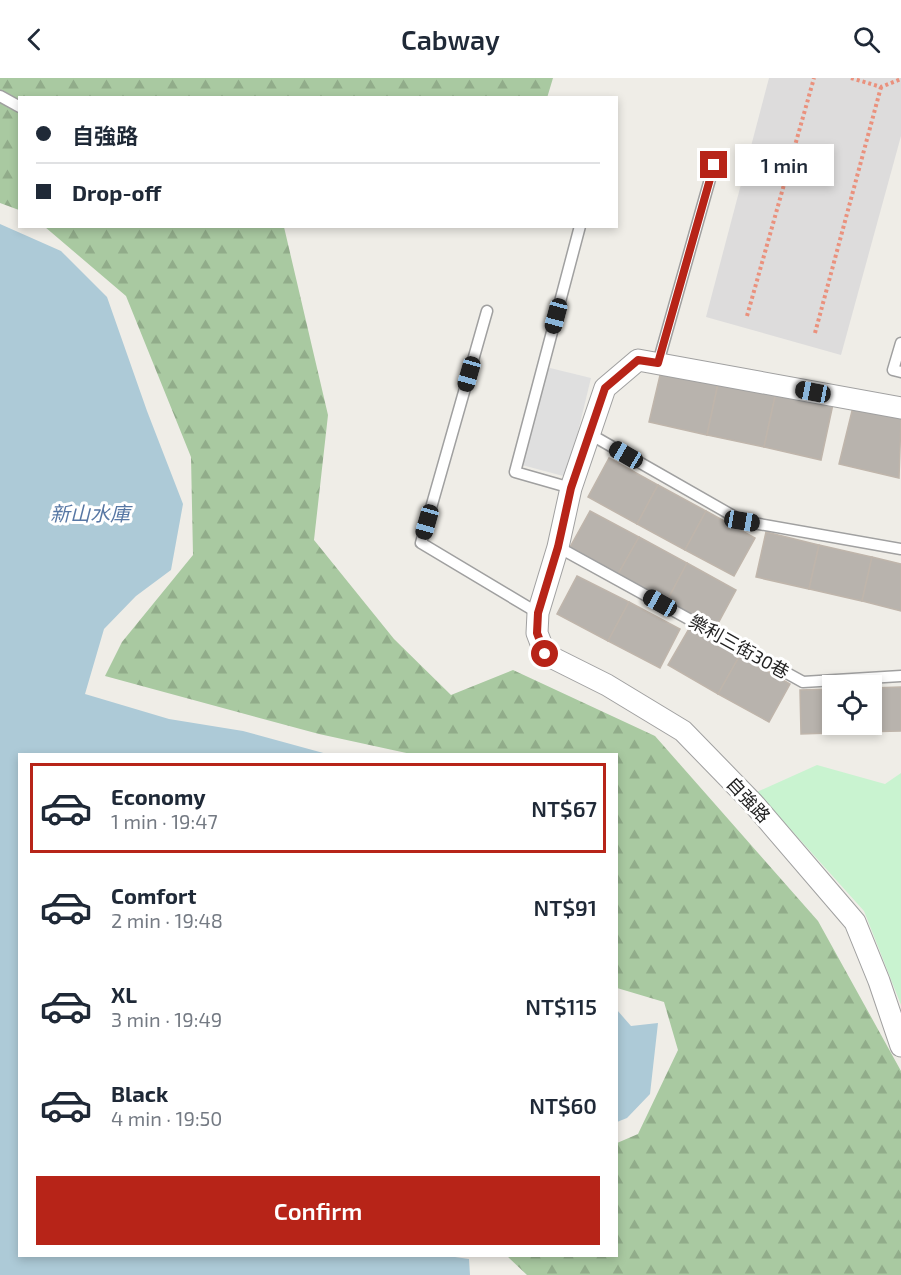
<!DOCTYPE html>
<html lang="en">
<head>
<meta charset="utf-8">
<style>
	:root { --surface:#fff; --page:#f6f6f7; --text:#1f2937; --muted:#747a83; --line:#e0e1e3; --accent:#b72418 }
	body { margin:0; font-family:"Exo 2","Noto Sans TC",sans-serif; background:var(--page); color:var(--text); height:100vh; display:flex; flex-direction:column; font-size:22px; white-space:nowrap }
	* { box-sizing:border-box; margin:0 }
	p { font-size:20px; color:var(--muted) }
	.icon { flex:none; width:33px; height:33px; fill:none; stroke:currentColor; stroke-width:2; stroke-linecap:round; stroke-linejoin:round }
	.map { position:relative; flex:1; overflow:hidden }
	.details { position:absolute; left:18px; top:675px; width:600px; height:504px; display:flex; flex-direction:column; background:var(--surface); border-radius:0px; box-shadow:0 3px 9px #0003 }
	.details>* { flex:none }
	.banner { position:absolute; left:18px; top:18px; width:600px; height:132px; border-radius:0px; box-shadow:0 3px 9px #0003; display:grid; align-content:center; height:132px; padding:0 18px; background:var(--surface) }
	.controls { position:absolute; left:822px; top:597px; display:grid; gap:12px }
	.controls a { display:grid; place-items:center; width:60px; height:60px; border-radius:0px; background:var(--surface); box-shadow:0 3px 9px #0003; font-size:30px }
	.end { position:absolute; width:27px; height:27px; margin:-14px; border:8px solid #b72418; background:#fff; box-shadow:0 0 0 3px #fff }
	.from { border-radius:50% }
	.bubble { position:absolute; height:42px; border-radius:0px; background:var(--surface); box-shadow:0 3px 9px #0003; font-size:20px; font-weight:600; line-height:42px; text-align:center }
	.car { position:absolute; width:18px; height:36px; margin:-18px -9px; border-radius:8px; box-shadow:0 0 4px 2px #0007; background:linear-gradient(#222 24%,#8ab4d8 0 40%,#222 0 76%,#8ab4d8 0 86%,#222 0) }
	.banner b { display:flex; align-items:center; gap:21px; height:57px; font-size:22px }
	.banner b+b { border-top:2px solid var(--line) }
	.banner i { width:15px; height:15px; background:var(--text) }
	ul { padding:10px 0 0; list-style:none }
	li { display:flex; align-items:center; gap:18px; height:90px; margin:0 12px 9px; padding:0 6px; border:3px solid transparent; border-radius:0px }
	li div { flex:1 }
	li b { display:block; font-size:22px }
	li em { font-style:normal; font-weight:600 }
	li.active { border-color:var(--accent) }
	li>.icon { width:54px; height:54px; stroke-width:1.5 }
	.action { display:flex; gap:12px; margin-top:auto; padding:12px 18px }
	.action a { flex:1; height:69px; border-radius:0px; background:var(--accent); color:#fff; font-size:24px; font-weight:600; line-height:69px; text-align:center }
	header { display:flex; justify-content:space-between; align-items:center; height:78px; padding:0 18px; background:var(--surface); font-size:27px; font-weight:600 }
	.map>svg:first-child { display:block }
	.residential { fill:#dddcdc }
	.forest { fill:url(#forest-firs) }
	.park { fill:#c9f3d0 }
	.parking { fill:#dfdfdf }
	.water { fill:#adcad7 }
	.building { fill:#b8b3ad; stroke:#bfb5ab; stroke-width:1.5 }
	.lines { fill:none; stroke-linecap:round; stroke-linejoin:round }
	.service-casing { stroke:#a0a0a0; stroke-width:13 }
	.minor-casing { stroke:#a0a0a0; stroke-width:23 }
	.path { stroke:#ea917d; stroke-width:4; stroke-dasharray:3 3; stroke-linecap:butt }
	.service { stroke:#fff; stroke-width:10 }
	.minor { stroke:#fff; stroke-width:21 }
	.route { stroke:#b72418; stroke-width:8 }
	.labels { text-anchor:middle; stroke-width:6; stroke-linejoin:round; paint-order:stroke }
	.street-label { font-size:18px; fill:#1f1f1f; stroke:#fff }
	.water-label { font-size:20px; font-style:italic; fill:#5777a4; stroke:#fff }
</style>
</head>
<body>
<header><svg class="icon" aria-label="back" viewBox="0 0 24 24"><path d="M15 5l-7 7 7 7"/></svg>Cabway<svg class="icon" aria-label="search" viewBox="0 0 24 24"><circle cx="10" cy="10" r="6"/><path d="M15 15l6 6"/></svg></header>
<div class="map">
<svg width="901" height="1197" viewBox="0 0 901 1197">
	<defs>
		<pattern id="forest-firs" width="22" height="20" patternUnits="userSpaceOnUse" patternTransform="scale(1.5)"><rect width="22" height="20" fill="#a9c9a1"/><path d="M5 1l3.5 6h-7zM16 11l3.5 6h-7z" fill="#91ac8a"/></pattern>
	</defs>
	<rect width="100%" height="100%" fill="#efede7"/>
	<polygon class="residential" points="769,0 901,0 901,58 841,277 706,239"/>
	<g class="forest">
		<polygon points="0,0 553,0 547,20 20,20 19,132 0,125"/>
		<polygon points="45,149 284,149 328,337 314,462 394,561 451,617 513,592 655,658 818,843 901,993 901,1197 527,1197 507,1178 616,1178 617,1065 638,1056 678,972 664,924 617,910 617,906 616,676 411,676 319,656 105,598 122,564 193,477 191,379 126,218"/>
	</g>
	<polygon class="park" points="817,687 885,706 901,695 901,927 864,833 757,714"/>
	<polygon class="parking" points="546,289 591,300 567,399 522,387"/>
	<g class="water">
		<polygon points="0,146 61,173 107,219 147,333 183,426 171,492 136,518 104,551 85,616 169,641 243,653 327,676 20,676 20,1178 448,1178 469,1181 470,1197 0,1197"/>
		<polygon points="617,932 631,948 658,945 650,1016 627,1040 617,1044"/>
	</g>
	<g class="building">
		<polygon points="662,289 719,301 707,357 649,344"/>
		<polygon points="719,301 776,314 764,369 707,357"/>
		<polygon points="776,314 833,326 821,382 764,369"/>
		<polygon points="853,329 901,340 899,400 839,386"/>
		<polygon points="609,380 658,407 637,446 588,419"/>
		<polygon points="658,407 706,433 685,472 637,446"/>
		<polygon points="590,433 639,459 617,498 569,471"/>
		<polygon points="706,433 755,460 734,498 685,472"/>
		<polygon points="766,454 819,467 809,511 756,499"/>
		<polygon points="639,459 687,485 666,525 617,498"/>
		<polygon points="819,467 872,479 862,523 809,511"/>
		<polygon points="872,479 901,486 901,533 862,523"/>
		<polygon points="687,485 736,512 715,551 666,525"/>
		<polygon points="577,498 629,524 608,563 557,536"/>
		<polygon points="629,524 680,551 660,590 608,563"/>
		<polygon points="690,549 740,577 718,616 668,587"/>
		<polygon points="740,577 790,606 769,644 718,616"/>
		<polygon points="901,609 901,653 859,654 859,646 872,646 872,610"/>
		<polygon points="832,611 832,646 859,646 859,654 801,656 800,612"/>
	</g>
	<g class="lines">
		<g class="service-casing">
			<g id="service">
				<polyline points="0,18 20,29"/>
				<polyline points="487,233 421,465 538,535"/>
				<polyline points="901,265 893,292 901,294"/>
				<polyline points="658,285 714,87"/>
				<polyline points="588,355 742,443 901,471"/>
				<polyline points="571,410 515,394 580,148"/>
				<polyline points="558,469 803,604 901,598"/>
			</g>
		</g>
		<g class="minor-casing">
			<polyline id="minor" points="901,330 638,282 605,310 571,410 558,469 538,535 537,555 545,576 607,607 683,653 753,725 855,844 879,903 901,968"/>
		</g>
		<g class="path">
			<polyline points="851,0 881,9 901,1"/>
			<polyline points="747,238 814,0"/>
			<polyline points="815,255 881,9"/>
		</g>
		<use href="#service" class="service"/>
		<use href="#minor" class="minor"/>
	</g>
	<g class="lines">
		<polyline class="route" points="545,576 537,555 538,535 558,469 571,410 605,310 638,282 658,285 714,87"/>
	</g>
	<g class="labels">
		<g class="street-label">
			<text transform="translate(739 569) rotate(29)" y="6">樂利三街30巷</text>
			<text transform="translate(748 722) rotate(47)" y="6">自強路</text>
		</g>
		<g class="water-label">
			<text x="90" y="443">新山水庫</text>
		</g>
	</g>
</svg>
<div class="controls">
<a><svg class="icon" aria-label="locate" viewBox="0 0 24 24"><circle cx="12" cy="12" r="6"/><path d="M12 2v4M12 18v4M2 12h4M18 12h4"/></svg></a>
</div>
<i class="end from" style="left:545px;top:576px"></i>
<i class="end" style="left:714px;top:87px"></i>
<div class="bubble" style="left:735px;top:66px;width:99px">1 min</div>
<i class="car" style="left:556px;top:238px;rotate:195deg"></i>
<i class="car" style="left:469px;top:296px;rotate:196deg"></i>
<i class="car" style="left:813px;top:314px;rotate:281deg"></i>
<i class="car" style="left:626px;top:377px;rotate:300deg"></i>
<i class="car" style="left:742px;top:443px;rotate:100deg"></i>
<i class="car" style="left:427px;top:444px;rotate:196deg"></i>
<i class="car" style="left:660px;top:525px;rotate:299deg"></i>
<div class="banner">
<b><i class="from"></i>自強路</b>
<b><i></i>Drop-off</b>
</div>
<section class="details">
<ul>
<li class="active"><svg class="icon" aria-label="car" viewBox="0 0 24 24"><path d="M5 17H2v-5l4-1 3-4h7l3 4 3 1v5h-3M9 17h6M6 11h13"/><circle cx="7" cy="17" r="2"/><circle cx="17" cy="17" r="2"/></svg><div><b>Economy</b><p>1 min · 19:47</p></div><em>NT$67</em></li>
<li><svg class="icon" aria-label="car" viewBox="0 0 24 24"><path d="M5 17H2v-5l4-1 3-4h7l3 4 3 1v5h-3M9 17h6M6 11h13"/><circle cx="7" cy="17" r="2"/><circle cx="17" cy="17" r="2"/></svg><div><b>Comfort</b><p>2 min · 19:48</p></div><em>NT$91</em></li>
<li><svg class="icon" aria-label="car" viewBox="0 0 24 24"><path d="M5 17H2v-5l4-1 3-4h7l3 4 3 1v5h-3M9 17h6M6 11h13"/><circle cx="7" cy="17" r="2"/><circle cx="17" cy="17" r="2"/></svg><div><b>XL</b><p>3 min · 19:49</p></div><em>NT$115</em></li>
<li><svg class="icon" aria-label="car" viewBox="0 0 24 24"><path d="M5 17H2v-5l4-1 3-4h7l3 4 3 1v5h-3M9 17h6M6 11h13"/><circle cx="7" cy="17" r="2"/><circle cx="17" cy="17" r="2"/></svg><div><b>Black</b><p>4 min · 19:50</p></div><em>NT$60</em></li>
</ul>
<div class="action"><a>Confirm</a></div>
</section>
</div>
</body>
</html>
